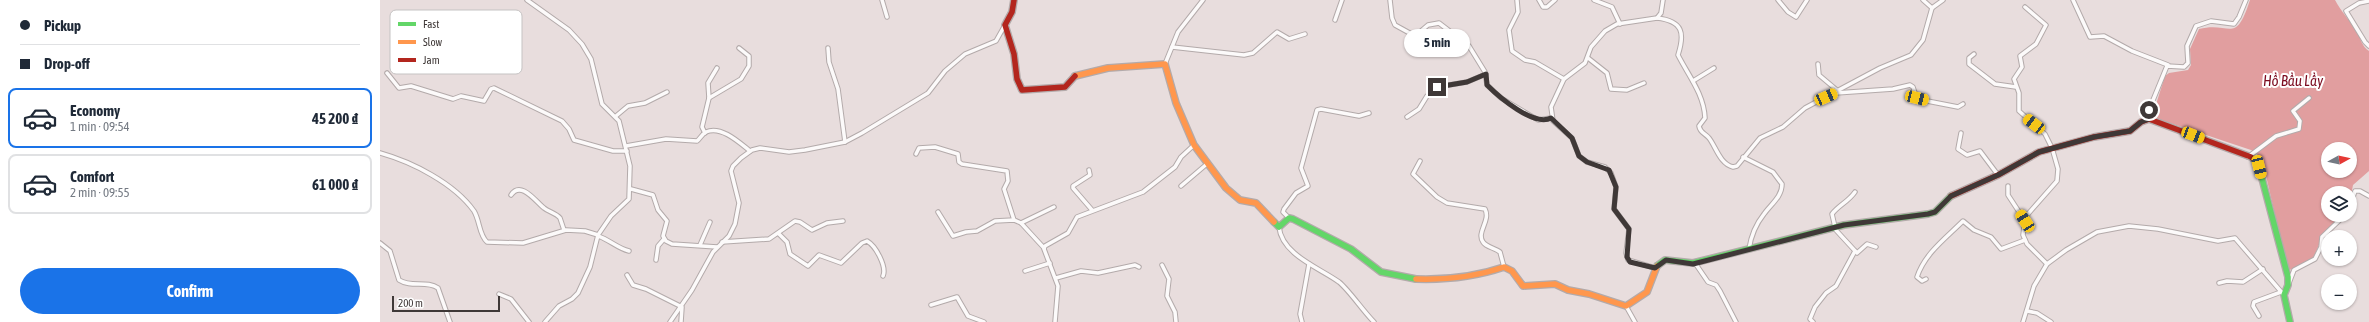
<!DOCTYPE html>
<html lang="en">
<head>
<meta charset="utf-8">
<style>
	:root { --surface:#fff; --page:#f6f6f7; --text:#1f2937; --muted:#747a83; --line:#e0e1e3; --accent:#1a73e8 }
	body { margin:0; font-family:"Asap Condensed",sans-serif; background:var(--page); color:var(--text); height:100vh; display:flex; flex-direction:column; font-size:15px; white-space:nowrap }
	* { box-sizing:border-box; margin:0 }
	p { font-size:13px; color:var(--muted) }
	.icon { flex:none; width:22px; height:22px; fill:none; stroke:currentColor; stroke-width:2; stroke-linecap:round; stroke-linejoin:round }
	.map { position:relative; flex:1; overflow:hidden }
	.details { display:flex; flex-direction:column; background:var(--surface); width:380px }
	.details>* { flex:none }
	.hud { display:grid; align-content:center; height:88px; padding:0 20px; background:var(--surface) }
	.needle { width:26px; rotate:82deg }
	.fabs { position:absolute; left:1941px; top:142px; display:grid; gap:8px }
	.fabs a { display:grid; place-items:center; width:36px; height:36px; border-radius:50%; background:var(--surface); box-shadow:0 1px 3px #0004; font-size:20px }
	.scale { position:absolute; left:12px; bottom:10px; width:108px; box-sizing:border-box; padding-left:4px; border:2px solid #3f3837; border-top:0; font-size:11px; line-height:14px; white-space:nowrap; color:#3f3837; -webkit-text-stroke:3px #fff; paint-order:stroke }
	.end { position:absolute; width:18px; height:18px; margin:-9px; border:5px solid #3f3837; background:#fff; box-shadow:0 0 0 2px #fff }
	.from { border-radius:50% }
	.bubble { position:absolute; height:28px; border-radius:14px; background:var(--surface); box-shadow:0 1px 3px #0004; font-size:13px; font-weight:700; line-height:28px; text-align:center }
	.car { position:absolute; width:12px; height:24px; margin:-12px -6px; border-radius:5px; box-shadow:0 0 3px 1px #0007; background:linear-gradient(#f5c518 24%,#345 0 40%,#f5c518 0 76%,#345 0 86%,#f5c518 0) }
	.hud b { display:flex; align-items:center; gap:14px; height:38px; font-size:15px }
	.hud b+b { border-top:1px solid var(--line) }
	.hud i { width:10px; height:10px; background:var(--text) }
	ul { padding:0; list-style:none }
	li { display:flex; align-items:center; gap:12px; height:60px; margin:0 8px 6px; padding:0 12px; border:2px solid var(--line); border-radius:8px }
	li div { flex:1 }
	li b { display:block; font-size:15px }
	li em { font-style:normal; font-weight:700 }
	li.selected { border-color:var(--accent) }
	li>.icon { width:36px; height:36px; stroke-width:1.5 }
	.action { display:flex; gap:8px; margin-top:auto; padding:8px 20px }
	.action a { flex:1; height:46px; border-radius:24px; background:var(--accent); color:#fff; font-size:16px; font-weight:700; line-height:46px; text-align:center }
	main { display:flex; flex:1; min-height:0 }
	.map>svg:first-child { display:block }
	.water { fill:#e19e9f; fill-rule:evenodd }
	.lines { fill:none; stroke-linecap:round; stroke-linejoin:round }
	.street-casing { stroke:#b3aaaa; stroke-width:5.5 }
	.fast-casing { stroke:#b3aaaa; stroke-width:8 }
	.slow-casing { stroke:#b3aaaa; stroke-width:8 }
	.jam-casing { stroke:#b3aaaa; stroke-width:8 }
	.street { stroke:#fcfafa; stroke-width:3.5 }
	.fast { stroke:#63d668; stroke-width:5.5 }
	.slow { stroke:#ff974d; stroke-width:5.5 }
	.jam { stroke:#b3261e; stroke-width:5.5 }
	.route { stroke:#3f3837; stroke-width:5 }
	.labels { text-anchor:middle; stroke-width:4; stroke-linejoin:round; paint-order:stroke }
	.water-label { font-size:15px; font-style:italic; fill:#7c0d21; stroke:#fff }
	.key { fill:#fff; stroke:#c5c3c3; stroke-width:1 }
	.key-label { font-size:11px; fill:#3f3837 }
</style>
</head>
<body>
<main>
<section class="details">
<div class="hud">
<b><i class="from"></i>Pickup</b>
<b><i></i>Drop-off</b>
</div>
<ul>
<li class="selected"><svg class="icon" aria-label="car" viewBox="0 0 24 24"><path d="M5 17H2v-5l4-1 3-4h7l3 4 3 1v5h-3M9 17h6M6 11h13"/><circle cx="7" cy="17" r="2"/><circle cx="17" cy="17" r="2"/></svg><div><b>Economy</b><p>1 min · 09:54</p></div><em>45 200 ₫</em></li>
<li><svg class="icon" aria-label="car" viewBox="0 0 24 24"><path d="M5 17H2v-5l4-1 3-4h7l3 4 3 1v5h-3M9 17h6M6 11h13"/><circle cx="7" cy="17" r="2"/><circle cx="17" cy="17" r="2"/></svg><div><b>Comfort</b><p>2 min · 09:55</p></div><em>61 000 ₫</em></li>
</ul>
<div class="action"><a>Confirm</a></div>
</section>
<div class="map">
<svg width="1989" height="322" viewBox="0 0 1989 322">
	<rect width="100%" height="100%" fill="#e8dddd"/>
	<path class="water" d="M1870,0H1955C1961,12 1971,21 1977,32C1981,39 1982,47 1989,51V171L1973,185L1970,201V193H1948V215H1963C1957,221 1947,228 1943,235C1933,257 1936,265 1908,270L1883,163L1878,155L1871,150L1772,117L1785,76L1789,73L1808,70L1811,65L1810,49L1819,29C1851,21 1855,46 1870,0ZM1948,149H1970V171H1948Z"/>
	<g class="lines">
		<g class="street-casing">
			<g id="street">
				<polyline points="147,0 189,30 202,44 211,59 222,104 239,121 250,166 249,199 231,216 218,235 210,267 198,293 192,299 179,306 165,322"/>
				<polyline points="502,0 507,17"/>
				<polyline points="1010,0 1012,18 1015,25 1035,36 1048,25 1059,23 1089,46 1105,72 1107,85 1121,98 1158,120 1171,118"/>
				<polyline points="1137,0 1138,12 1129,30 1132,51 1145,60 1155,62 1184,79"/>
				<polyline points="1159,0 1163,7 1167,7 1175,0"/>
				<polyline points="1214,0 1232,7 1240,24"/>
				<polyline points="1398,0 1408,12 1416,17 1427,0"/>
				<polyline points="1543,0 1552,8"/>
				<polyline points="1693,0 1710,37 1724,36 1752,51 1788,65"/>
				<polyline points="1989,1 1979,3 1966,11 1985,42 1989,46"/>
				<polyline points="1645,7 1666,25 1656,44 1640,56 1642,67 1634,79 1639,93 1639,111 1665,134 1672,148 1678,169 1677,181 1648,214 1644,227 1643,235 1647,244 1667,264"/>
				<path d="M1277,18C1303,21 1305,33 1298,55C1308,75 1324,94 1325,118L1319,126C1320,133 1325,133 1329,138C1336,147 1340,164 1353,167L1357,166L1380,138L1403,127L1425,108L1500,68L1531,55L1543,40L1552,8L1563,0"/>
				<polyline points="955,20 962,0"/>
				<polyline points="792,47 864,55 873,53 897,32 909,39 925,34"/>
				<polyline points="448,48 449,62 458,89 465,142"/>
				<polyline points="1594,54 1589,58 1589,64 1615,84 1636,87"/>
				<polyline points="1208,58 1227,73 1231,89 1247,90 1264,83"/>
				<polyline points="785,64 798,32 823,0"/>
				<polyline points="1438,64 1439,75 1458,91"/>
				<polyline points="7,73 19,88 31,86 73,99 81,96 104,101 111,89 114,88 182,121 189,129 194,140 233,151 247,151"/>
				<polyline points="1313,81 1334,68"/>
				<polyline points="1456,93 1513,89 1530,85 1533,87 1537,99 1578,107 1583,104"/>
				<polyline points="329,98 328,83 337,68"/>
				<polyline points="236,116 248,106 265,103 287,92"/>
				<polyline points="1027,117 1039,109 1047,96 1057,87 1087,82 1106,74"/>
				<polyline points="1769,119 1771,105 1787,66 1804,67 1808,63 1807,46 1816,26 1831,21 1854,24 1859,17 1866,0"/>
				<polyline points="325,133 322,127 329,98 361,79 369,66 369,56 359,48"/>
				<polyline points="1581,133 1578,149 1587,155 1600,151 1618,175"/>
				<path d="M246,146L286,139L317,141C320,139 322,134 326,132C341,125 360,143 370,151"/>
				<path d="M0,153C32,162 74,183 94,211C100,221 99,235 107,242L143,243L186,230L205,231L218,235"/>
				<polyline points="536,154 539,148 555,147 578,154 579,162 582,164 627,171 628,181 624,189 634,220"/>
				<path d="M1363,157L1393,172L1402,184C1402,197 1391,204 1384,214C1376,224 1371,236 1369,249"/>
				<polyline points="1868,157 1896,136 1919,129 1920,121 1913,111 1929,98"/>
				<path d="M1040,161L1033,174L1057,197L1067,203L1105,209C1111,221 1096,232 1103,242C1106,247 1115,248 1120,252L1124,267"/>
				<polyline points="709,170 710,175 693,186 693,188 712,210"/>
				<polyline points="801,186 828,163"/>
				<polyline points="1628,186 1628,195 1645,221"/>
				<polyline points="251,189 273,195 278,210 287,221 283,236 286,241 292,244 337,247"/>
				<path d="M131,195C141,180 156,202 164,208C169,212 176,213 180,218L184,230"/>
				<polyline points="1970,206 1975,191 1980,191 1989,196"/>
				<polyline points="558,212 573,236 586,232 597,231 615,221 634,220 641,223 664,248"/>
				<polyline points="909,218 903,212 904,209 916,193 928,186 921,168 937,110 941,109 979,116 989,113"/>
				<polyline points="641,223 674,207"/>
				<path d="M899,227C902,255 940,268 959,282C969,290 983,311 994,322"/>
				<path d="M1455,227L1452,214C1459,205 1468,202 1475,192"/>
				<polyline points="1454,228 1477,253 1487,244 1496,247"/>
				<path d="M399,234L407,242L410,254L428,266L439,255L461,263L482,243L487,241C496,246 507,267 503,276"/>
				<path d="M218,236C230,240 237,248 249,251"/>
				<polyline points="342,242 389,239 415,221 420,222 432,230 447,223 463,221"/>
				<path d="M0,243L10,251L19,280C31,288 47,280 58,288L70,322"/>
				<polyline points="320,245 330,222"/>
				<polyline points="276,260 278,246 284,239"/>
				<polyline points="1315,263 1328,282 1336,285 1340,291 1356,322"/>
				<polyline points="782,265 789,279 787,296 795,312 796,322"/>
				<polyline points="1275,268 1248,260 1246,253 1249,229 1234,209 1236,187 1231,173 1225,167 1207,162 1199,156 1192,138 1173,121 1171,107 1184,79 1205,63 1211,47 1225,31 1237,24 1277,18 1281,13 1283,0"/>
				<polyline points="645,271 670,263"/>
				<polyline points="247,275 253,285 266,289 302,307 301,322"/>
				<polyline points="676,278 701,271 718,273 755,265 759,267"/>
				<path d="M1546,279L1542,281L1537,277C1545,253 1566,238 1583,221L1594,230L1611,237L1621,249L1645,240"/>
				<polyline points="1839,283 1847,281 1863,282 1883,269"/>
				<polyline points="1909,283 1914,270 1935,259 1941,247 1942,237 1965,215"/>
				<polyline points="119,294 131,299 149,322"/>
				<polyline points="551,305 577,297 588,316 604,322"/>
				<polyline points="1246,306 1255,322"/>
				<polyline points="1647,311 1657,313 1671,322"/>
				<polyline points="1879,316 1873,306 1874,302 1901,292"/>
				<polyline points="290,322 312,290 333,252 349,236 355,224 359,203 351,171 353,166 361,158 372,150 380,148 409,152 425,150 465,142 482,133 548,93 565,71 585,54 616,41 625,25"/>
				<polyline points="675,322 678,286 664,249 665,246 688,233 697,217 763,192 795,167 801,157 814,145"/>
				<polyline points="922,322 920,314 929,264"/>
				<polyline points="1433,322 1430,319 1435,307 1446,293 1456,286 1475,251"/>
				<polyline points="1643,322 1654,286 1667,264 1686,250 1717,232 1749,226 1778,229 1838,241 1855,238 1904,295"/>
			</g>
		</g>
		<g class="fast-casing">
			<g id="fast">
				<polyline points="1880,171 1908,277 1908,285 1904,295 1910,322"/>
				<polyline points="894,222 899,227 909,218 913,219 971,249 1001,272 1036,279"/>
				<polyline points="1277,266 1285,260 1313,263 1464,225 1548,214 1555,212 1571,196"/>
			</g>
		</g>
		<g class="slow-casing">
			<g id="slow">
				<polyline points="695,76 728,68 785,64 796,103 814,145 846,188 860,200 876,203 894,222"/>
				<path d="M1036,279C1067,280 1095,277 1124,267L1132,271L1143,286L1175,284L1188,290L1209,294L1246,306L1267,292L1277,266"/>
			</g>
		</g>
		<g class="jam-casing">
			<g id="jam">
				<polyline points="634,0 632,12 625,25 634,54 637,79 642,90 685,87 695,76"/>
				<polyline points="1571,196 1618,175 1659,152 1714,137 1750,131 1761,122 1769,119 1871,157 1878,163 1880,171"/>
			</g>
		</g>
		<use href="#street" class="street"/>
		<use href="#fast" class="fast"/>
		<use href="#slow" class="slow"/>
		<use href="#jam" class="jam"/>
	</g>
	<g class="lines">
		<path class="route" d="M1057,87L1087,82L1106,74L1107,85C1119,97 1154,127 1171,118L1192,138L1199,156L1207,162L1229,170L1236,187L1234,209L1249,229L1247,257L1250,262L1275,268L1286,260L1313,264L1464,225L1548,214L1555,212L1571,196L1618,175L1659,152L1714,137L1750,131L1761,122L1769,119V110"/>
	</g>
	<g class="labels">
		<g class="water-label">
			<text x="1913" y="86">Hồ Bầu Lầy</text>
		</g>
	</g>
	<rect x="10" y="10" width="132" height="64" rx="6" class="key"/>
	<rect x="18" y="22" width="18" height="4" fill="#63d668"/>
	<rect x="18" y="40" width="18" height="4" fill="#ff974d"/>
	<rect x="18" y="58" width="18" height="4" fill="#b3261e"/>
	<g class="key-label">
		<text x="43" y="28">Fast</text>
		<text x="43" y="46">Slow</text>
		<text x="43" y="64">Jam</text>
	</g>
</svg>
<div class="fabs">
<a><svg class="needle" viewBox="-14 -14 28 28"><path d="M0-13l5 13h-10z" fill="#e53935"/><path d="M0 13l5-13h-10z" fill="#747a83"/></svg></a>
<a><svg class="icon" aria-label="layers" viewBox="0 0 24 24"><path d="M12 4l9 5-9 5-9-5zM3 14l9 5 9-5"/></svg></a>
<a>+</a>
<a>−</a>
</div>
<div class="scale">200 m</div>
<i class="end from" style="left:1769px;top:110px"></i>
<i class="end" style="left:1057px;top:87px"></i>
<div class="bubble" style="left:1024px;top:29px;width:66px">5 min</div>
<i class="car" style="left:1446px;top:97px;rotate:67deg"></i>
<i class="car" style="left:1537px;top:98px;rotate:104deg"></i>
<i class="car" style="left:1654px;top:124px;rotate:307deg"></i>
<i class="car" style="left:1813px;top:135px;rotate:111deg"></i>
<i class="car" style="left:1879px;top:167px;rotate:166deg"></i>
<i class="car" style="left:1645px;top:221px;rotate:327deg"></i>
</div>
</main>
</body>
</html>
